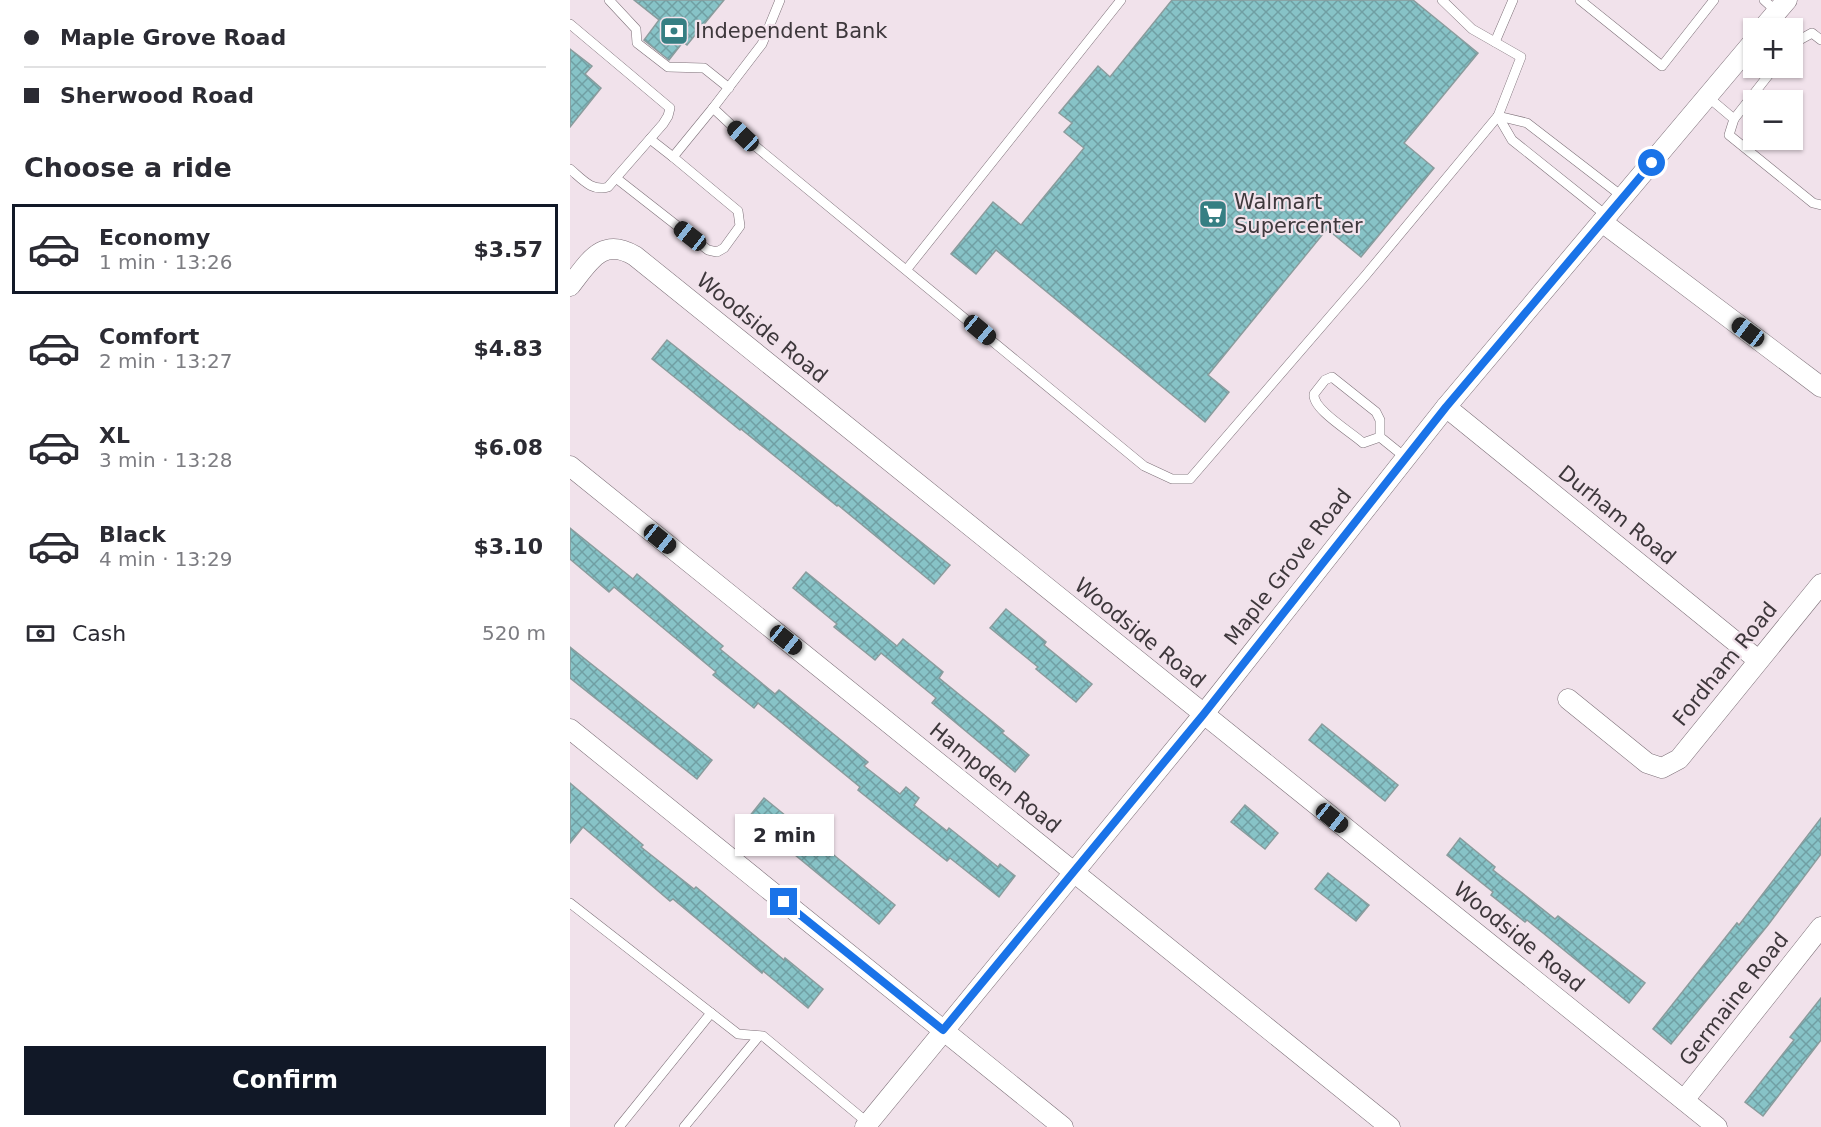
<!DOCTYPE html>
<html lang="en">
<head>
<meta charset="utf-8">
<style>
	:root { --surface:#fff; --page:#f2f2f3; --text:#2b2b33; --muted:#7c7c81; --line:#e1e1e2; --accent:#111827 }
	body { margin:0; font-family:"DejaVu Sans",sans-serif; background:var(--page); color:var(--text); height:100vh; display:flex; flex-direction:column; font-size:22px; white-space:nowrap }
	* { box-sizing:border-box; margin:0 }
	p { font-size:20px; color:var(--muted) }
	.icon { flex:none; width:33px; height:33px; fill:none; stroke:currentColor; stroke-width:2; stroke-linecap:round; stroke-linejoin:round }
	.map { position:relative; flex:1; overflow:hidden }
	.sheet { display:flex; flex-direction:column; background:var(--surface); width:570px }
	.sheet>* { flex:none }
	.guide { display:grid; align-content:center; height:132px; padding:0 24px; background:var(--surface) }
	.buttons { position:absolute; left:1173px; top:18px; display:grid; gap:12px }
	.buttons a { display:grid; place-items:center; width:60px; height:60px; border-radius:0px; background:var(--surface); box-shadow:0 2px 4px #0004; font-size:30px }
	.end { position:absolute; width:27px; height:27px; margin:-14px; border:8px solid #1a73e8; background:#fff; box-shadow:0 0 0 3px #fff }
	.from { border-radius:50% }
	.bubble { position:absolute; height:42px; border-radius:0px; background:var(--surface); box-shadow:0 2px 4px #0004; font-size:20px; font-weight:600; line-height:42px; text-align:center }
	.car { position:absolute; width:18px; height:36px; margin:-18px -9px; border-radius:8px; box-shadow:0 0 4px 2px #0007; background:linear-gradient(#222 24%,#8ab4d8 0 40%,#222 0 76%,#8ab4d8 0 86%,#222 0) }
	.guide b { display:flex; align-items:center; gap:21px; height:57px; font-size:22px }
	.guide b+b { border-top:2px solid var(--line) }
	.guide i { width:15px; height:15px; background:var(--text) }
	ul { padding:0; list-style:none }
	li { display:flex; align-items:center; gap:18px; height:90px; margin:0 12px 9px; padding:0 12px; border:3px solid transparent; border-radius:0px }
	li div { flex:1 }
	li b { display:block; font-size:22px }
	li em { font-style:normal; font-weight:600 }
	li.active { border-color:var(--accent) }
	li>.icon { width:54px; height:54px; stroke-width:1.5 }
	h2 { padding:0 24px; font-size:27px; line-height:72px }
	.pay { display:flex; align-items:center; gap:15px; height:66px; padding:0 24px; font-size:22px }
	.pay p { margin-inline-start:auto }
	.action { display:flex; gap:12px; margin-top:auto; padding:12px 24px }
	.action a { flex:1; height:69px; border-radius:0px; background:var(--accent); color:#fff; font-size:24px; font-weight:600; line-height:69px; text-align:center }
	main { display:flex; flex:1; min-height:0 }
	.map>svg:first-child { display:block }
	.building { fill:url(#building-cross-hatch); stroke:#8a9c9d; stroke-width:1.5 }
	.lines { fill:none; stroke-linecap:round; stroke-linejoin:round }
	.lane-casing { stroke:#7e7179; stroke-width:10 }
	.street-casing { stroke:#7e7179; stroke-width:21 }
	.lane { stroke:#fff; stroke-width:9 }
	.street { stroke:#fff; stroke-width:20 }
	.route { stroke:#1a73e8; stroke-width:8 }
	.labels { text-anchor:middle; stroke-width:4.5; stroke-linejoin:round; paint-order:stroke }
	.poi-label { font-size:21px; fill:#3e383c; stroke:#f1e2eb; text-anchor:start }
	.street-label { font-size:21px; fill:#3e383c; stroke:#f1e2eb }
</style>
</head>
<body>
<main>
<section class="sheet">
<div class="guide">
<b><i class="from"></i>Maple Grove Road</b>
<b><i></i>Sherwood Road</b>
</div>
<h2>Choose a ride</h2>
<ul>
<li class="active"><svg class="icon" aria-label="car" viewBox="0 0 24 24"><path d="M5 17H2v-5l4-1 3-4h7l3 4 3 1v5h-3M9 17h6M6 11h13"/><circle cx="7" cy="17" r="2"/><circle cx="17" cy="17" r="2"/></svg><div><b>Economy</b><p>1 min · 13:26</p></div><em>$3.57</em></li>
<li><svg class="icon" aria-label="car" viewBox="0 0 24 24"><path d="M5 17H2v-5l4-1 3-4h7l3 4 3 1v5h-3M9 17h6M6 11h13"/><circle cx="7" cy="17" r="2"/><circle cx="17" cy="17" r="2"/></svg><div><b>Comfort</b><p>2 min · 13:27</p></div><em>$4.83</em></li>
<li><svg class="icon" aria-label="car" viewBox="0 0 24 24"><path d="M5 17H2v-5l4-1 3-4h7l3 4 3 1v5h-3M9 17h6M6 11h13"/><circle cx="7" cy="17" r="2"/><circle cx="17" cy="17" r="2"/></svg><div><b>XL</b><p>3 min · 13:28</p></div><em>$6.08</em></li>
<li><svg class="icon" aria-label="car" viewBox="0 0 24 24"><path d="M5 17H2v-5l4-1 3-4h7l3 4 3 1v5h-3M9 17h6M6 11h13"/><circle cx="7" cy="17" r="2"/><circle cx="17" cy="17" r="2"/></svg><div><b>Black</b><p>4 min · 13:29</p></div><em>$3.10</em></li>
</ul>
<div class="pay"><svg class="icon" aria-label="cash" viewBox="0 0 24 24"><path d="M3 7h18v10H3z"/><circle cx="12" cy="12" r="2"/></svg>Cash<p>520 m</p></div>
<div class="action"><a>Confirm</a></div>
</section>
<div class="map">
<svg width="1251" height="1127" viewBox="0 0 1251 1127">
	<defs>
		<pattern id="building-cross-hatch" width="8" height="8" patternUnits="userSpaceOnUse" patternTransform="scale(1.5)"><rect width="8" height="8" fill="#87c3c7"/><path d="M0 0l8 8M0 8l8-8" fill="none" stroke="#709fa3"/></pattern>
	</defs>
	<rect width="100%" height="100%" fill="#f1e2eb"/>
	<g class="building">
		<polygon points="64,0 154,0 117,45 113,42 99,60 74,40 89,20"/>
		<polygon points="602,0 843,0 908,53 834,143 864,168 791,257 757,229 638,375 659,392 635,422 426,250 406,274 381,254 423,202 451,225 514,148 494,132 502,123 489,113 528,66 540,77"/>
		<polygon points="0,49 22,66 15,74 31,88 0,127"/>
		<polygon points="97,340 380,565 364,584 268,505 267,506 171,429 170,430 82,359"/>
		<polygon points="0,528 63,579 67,574 153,646 150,649 205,694 209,690 298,762 294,766 330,794 336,787 349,798 344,805 377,831 379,828 428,867 430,864 445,876 429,897 380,858 377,861 329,823 288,790 290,787 188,703 184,708 143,675 146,672 44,587 39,592 0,559"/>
		<polygon points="236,572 327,646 333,639 373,672 369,678 434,731 432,733 459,755 445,772 362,703 366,698 311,653 305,660 264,627 267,624 223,588"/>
		<polygon points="436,609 476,642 474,645 522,684 506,702 466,669 468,667 420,628"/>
		<polygon points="0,647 142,760 127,779 0,678"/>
		<polygon points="752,724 828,785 815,801 739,740"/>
		<polygon points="0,783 73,845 71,847 124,889 126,887 214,960 215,958 253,989 238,1008 193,971 192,973 103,899 100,901 13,827 0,843"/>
		<polygon points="194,798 325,905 309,924 179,817"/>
		<polygon points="675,805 708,833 695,849 661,822"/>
		<polygon points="1251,818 1251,854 1198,925 1101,1044 1083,1029 1167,923 1169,925"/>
		<polygon points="890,838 925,867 923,870 985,919 988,916 1075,983 1059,1003 957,920 955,922 921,895 923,892 877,855"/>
		<polygon points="758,873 799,905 786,921 745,889"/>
		<polygon points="1251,998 1251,1040 1193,1116 1175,1102 1224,1040 1220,1037"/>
	</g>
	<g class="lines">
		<g class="lane-casing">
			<g id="lane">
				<polyline points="39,0 66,29 67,43 98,67 134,68 159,88"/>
				<polyline points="210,0 192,44 143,108 173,136 574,466 602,479 620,479 795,276 928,116 951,57 902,29 872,0"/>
				<polyline points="1010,0 1092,66 1144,0"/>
				<polyline points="1194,0 1207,12"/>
				<path d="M0,24L100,108L98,116L93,124L38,187C22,192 12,179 0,169"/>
				<polyline points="925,42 943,0"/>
				<polyline points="1222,44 1242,33 1251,40"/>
				<polyline points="1204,68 1164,119 1159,135 1243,203 1251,205"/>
				<polyline points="1138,97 1164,119"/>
				<polyline points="928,116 957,123 1053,197"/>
				<polyline points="928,116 942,140 1037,216"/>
				<polyline points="80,139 103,157"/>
				<polyline points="46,178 138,250 147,252 154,248 170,226 168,211 103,157 143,108"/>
				<polyline points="337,269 551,0"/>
				<path d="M810,437L793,443C781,432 742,409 744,394L755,380L762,377L806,412L810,420V437L836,458"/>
				<polyline points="0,903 168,1034 193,1036 298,1123"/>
				<polyline points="49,1127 141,1013"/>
				<polyline points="114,1127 189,1036"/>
			</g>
		</g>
		<g class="street-casing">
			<g id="street">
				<polyline points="1193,28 1217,0"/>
				<polyline points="1032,222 1251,387"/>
				<path d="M0,286C19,262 32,236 65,256L1147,1127"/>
				<polyline points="876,407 1188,660"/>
				<polyline points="0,466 820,1127"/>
				<polyline points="998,699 1077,763 1092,768 1109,759 1251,584"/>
				<polyline points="0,729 493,1127"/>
				<polyline points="1114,1100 1251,927"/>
				<polyline points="295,1127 633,715 876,407 1184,41"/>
			</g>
		</g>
		<use href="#lane" class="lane"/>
		<use href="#street" class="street"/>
	</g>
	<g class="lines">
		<polyline class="route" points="214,902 373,1030 633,715 876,407 1082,163"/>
	</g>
	<defs>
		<g id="bank-square" transform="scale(1.5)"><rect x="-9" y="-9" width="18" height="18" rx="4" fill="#367f83" stroke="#f1e2eb"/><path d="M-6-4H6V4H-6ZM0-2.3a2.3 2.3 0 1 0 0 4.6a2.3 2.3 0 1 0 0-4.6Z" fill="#fff"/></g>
		<g id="supermarket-square" transform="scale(1.5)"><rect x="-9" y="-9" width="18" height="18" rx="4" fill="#367f83" stroke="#f1e2eb"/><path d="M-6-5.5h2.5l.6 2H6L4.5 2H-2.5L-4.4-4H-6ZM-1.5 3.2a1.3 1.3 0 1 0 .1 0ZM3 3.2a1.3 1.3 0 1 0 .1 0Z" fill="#fff"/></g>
	</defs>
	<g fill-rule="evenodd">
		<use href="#bank-square" x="104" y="31"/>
		<use href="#supermarket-square" x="643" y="214"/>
	</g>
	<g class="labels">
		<g class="poi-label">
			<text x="125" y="38">Independent Bank</text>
			<text x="664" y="209">Walmart<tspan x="664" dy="24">Supercenter</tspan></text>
		</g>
		<g class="street-label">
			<text transform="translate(192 328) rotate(39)" y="7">Woodside Road</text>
			<text transform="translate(1047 515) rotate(39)" y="7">Durham Road</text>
			<text transform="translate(718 567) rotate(-52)" y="7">Maple Grove Road</text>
			<text transform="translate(570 633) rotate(39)" y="7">Woodside Road</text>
			<text transform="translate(1155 664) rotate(-51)" y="7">Fordham Road</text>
			<text transform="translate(425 778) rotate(39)" y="7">Hampden Road</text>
			<text transform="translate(949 937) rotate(39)" y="7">Woodside Road</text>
			<text transform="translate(1164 999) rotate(-52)" y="7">Germaine Road</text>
		</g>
	</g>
</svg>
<div class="buttons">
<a>+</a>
<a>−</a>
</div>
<i class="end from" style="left:1082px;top:163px"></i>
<i class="end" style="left:214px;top:902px"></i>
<div class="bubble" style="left:165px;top:814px;width:99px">2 min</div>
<i class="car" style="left:173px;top:136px;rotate:313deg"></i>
<i class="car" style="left:120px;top:236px;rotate:308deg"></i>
<i class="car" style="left:410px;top:330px;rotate:130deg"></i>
<i class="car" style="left:1178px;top:332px;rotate:307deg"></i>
<i class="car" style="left:90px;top:539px;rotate:129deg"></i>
<i class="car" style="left:216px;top:640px;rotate:129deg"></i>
<i class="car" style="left:762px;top:818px;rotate:129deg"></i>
</div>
</main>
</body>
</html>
